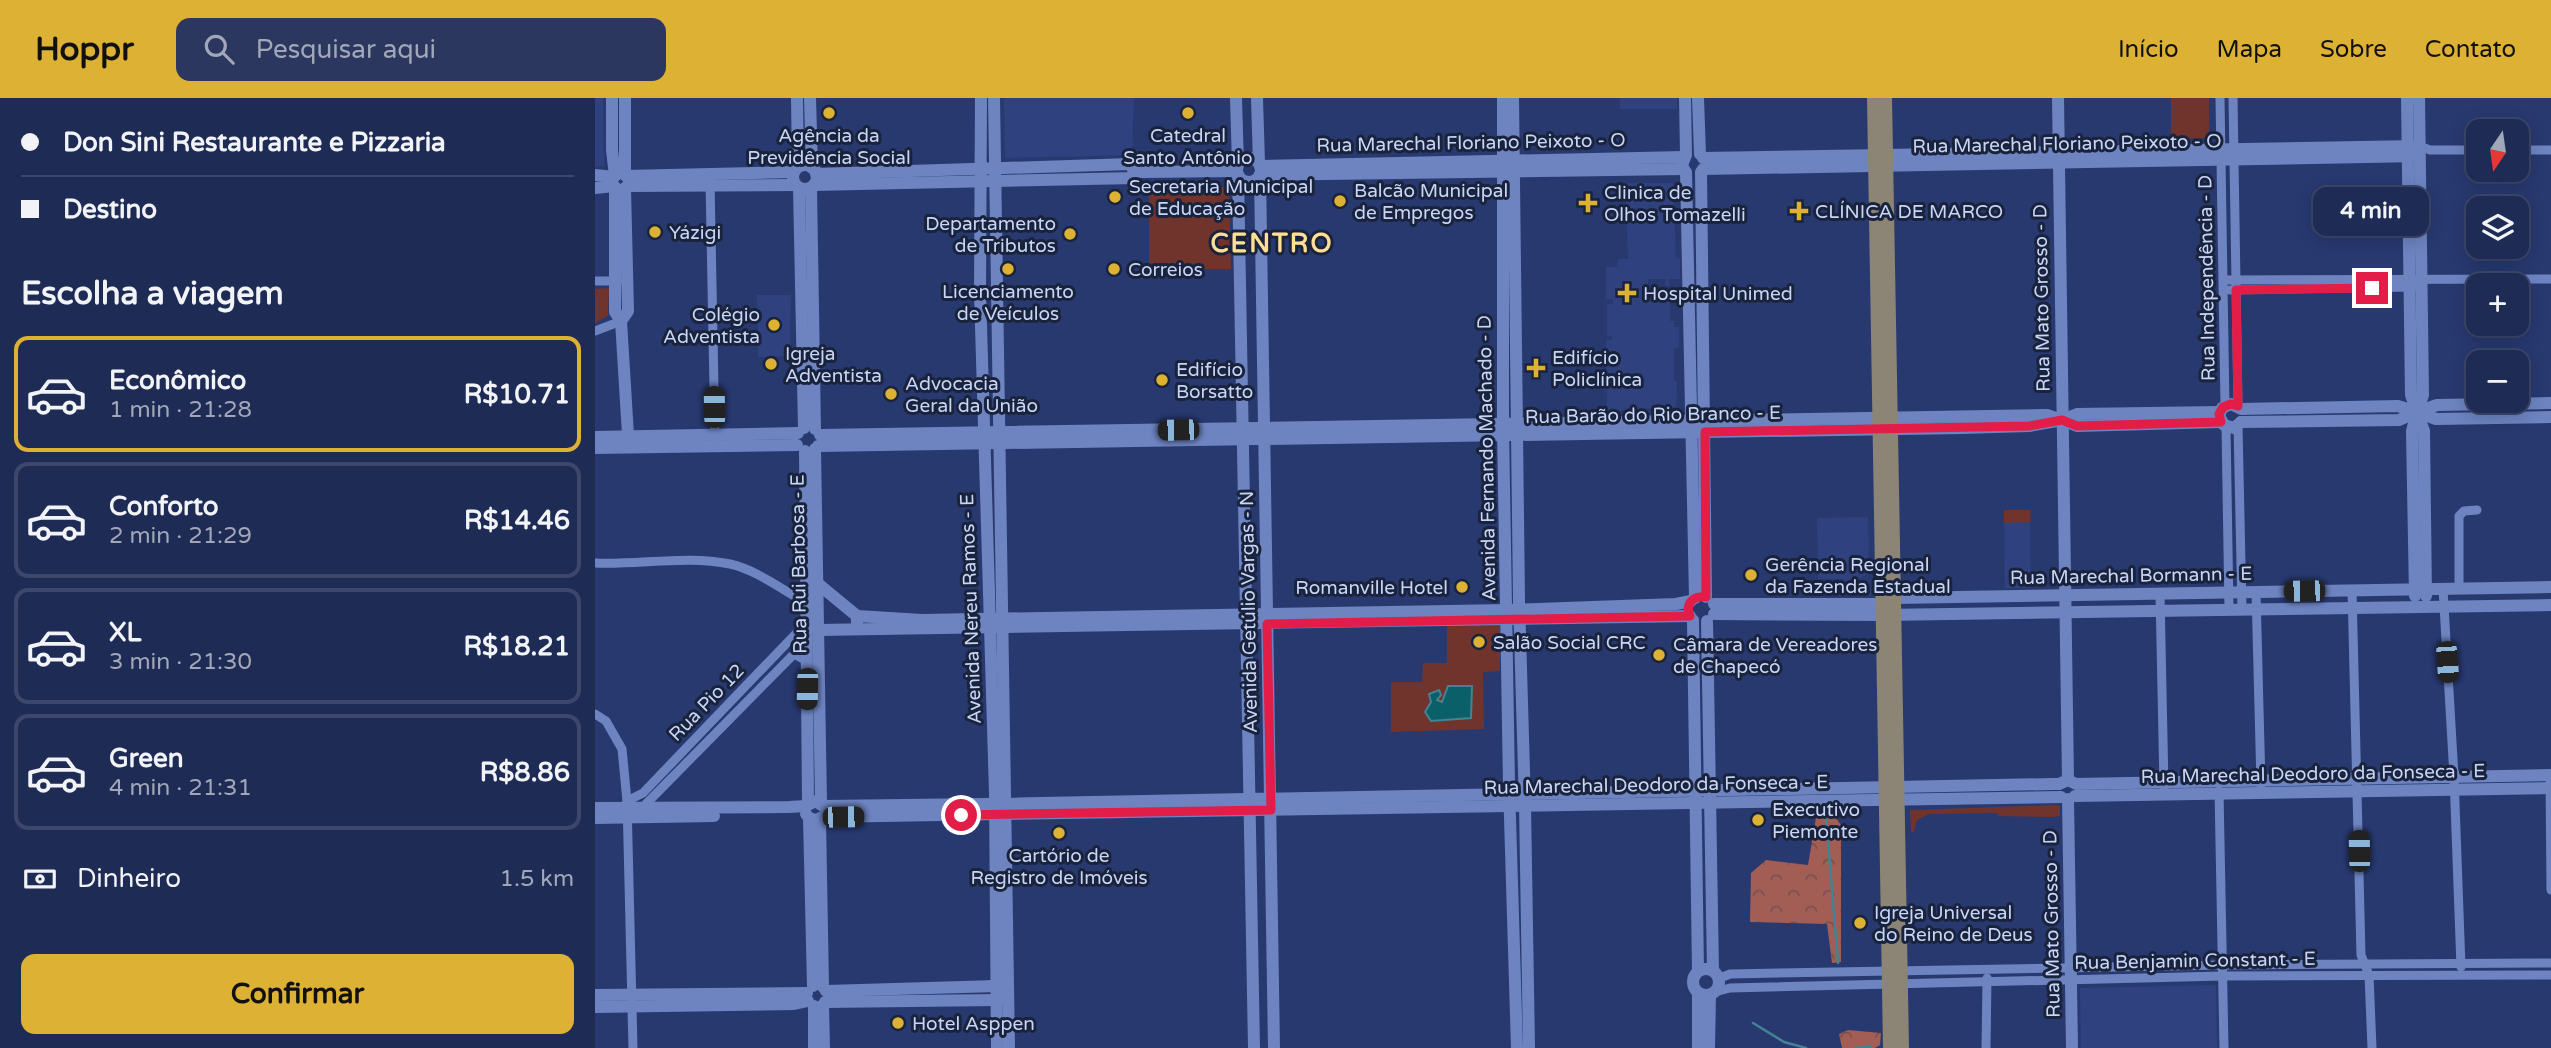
<!DOCTYPE html>
<html lang="pt">
<head>
<meta charset="utf-8">
<style>
	:root { --surface:#1e2b54; --page:#2b375e; --text:#f1f3f6; --muted:#a1a7b8; --line:#3c476b; --accent:#ddb133 }
	body { margin:0; font-family:"Varela Round",sans-serif; background:var(--page); color:var(--text); height:100vh; display:flex; flex-direction:column; font-size:26px; white-space:nowrap }
	* { box-sizing:border-box; margin:0 }
	p { font-size:23px; color:var(--muted) }
	.icon { flex:none; width:38px; height:38px; fill:none; stroke:currentColor; stroke-width:2; stroke-linecap:round; stroke-linejoin:round }
	.map { position:relative; flex:1; overflow:hidden }
	.sheet { display:flex; flex-direction:column; background:var(--surface); width:595px }
	.sheet>* { flex:none }
	.top-card { display:grid; align-content:center; height:154px; padding:0 21px; background:var(--surface) }
	.needle { width:46px; rotate:193deg }
	.fabs { position:absolute; left:1871px; top:21px; display:grid; gap:14px }
	.fabs a { display:grid; place-items:center; width:63px; height:63px; border-radius:14px; background:var(--surface); box-shadow:0 4px 18px #0003,0 0 0 2px var(--line); font-size:35px }
	.end { position:absolute; width:32px; height:32px; margin:-16px; border:9px solid #e11d48; background:#fff; box-shadow:0 0 0 4px #fff }
	.from { border-radius:50% }
	.bubble { position:absolute; height:49px; border-radius:14px; background:var(--surface); box-shadow:0 4px 18px #0003,0 0 0 2px var(--line); font-size:23px; font-weight:700; line-height:49px; text-align:center }
	.car { position:absolute; width:21px; height:42px; margin:-21px -10px; border-radius:9px; box-shadow:0 0 5px 2px #0007; background:linear-gradient(#222 24%,#8ab4d8 0 40%,#222 0 76%,#8ab4d8 0 86%,#222 0) }
	.top-card b { display:flex; align-items:center; gap:24px; height:66px; font-size:26px }
	.top-card b+b { border-top:2px solid var(--line) }
	.top-card i { width:18px; height:18px; background:var(--text) }
	ul { padding:0; list-style:none }
	li { display:flex; align-items:center; gap:21px; height:116px; margin:0 14px 10px; padding:0 7px; border:4px solid var(--line); border-radius:14px }
	li div { flex:1 }
	li b { display:block; font-size:26px }
	li em { font-style:normal; font-weight:700 }
	li.selected { border-color:var(--accent) }
	li>.icon { width:63px; height:63px; stroke-width:1.5 }
	h2 { padding:0 21px; font-size:32px; line-height:84px }
	.pay { display:flex; align-items:center; gap:18px; height:77px; padding:0 21px; font-size:26px }
	.pay p { margin-inline-start:auto }
	.primary-button { display:flex; gap:14px; margin-top:auto; padding:14px 21px }
	.primary-button a { flex:1; height:80px; border-radius:14px; background:var(--accent); color:#111; font-size:28px; font-weight:700; line-height:80px; text-align:center }
	header { display:flex; align-items:center; gap:42px; box-sizing:border-box; height:98px; padding:0 35px; background:var(--accent); color:#111 }
	header strong { font-size:33px }
	nav { display:flex; gap:38px; margin-inline-start:auto; font-size:24px }
	.search { width:490px; height:63px; background:var(--page); display:flex; align-items:center; gap:18px; box-sizing:border-box; padding:0 24px; border-radius:14px; color:var(--muted); font-size:26px }
	main { display:flex; flex:1; min-height:0 }
	.map>svg:first-child { display:block }
	.built { fill:#2f427f }
	.green { fill:#70342d }
	.forest { fill:url(#forest-crowns) }
	.water { fill:#0b5f69; stroke:#448294; stroke-width:2 }
	.lines { fill:none; stroke-linecap:round; stroke-linejoin:round }
	.stream { stroke:#448294; stroke-width:2.5 }
	.street { stroke:#6d84c1; stroke-width:9 }
	.secondary { stroke:#6d84c1; stroke-width:12 }
	.primary { stroke:#8c8575; stroke-width:14 }
	.route { stroke:#e11d48; stroke-width:9 }
	.poi-dot { fill:#ddb133; stroke:#1a233c; stroke-width:2.5 }
	.labels { text-anchor:middle; stroke-width:6; stroke-linejoin:round; paint-order:stroke }
	.poi-label { font-size:19px; fill:#c8d5f7; stroke:#1a233c; text-anchor:start }
	.street-label { font-size:19px; fill:#c8d5f7; stroke:#1a233c }
	.district-label { font-size:26px; font-weight:bold; letter-spacing:2px; fill:#fedf94; stroke:#1a233c }
</style>
</head>
<body>
<header>
<strong>Hoppr</strong>
<div class="search"><svg class="icon" aria-label="search" viewBox="0 0 24 24"><circle cx="10" cy="10" r="6"/><path d="M15 15l6 6"/></svg>Pesquisar aqui</div>
<nav><a>Início</a><a>Mapa</a><a>Sobre</a><a>Contato</a></nav>
</header>
<main>
<section class="sheet">
<div class="top-card">
<b><i class="from"></i>Don Sini Restaurante e Pizzaria</b>
<b><i></i>Destino</b>
</div>
<h2>Escolha a viagem</h2>
<ul>
<li class="selected"><svg class="icon" aria-label="car" viewBox="0 0 24 24"><path d="M5 17H2v-5l4-1 3-4h7l3 4 3 1v5h-3M9 17h6M6 11h13"/><circle cx="7" cy="17" r="2"/><circle cx="17" cy="17" r="2"/></svg><div><b>Econômico</b><p>1 min · 21:28</p></div><em>R$10.71</em></li>
<li><svg class="icon" aria-label="car" viewBox="0 0 24 24"><path d="M5 17H2v-5l4-1 3-4h7l3 4 3 1v5h-3M9 17h6M6 11h13"/><circle cx="7" cy="17" r="2"/><circle cx="17" cy="17" r="2"/></svg><div><b>Conforto</b><p>2 min · 21:29</p></div><em>R$14.46</em></li>
<li><svg class="icon" aria-label="car" viewBox="0 0 24 24"><path d="M5 17H2v-5l4-1 3-4h7l3 4 3 1v5h-3M9 17h6M6 11h13"/><circle cx="7" cy="17" r="2"/><circle cx="17" cy="17" r="2"/></svg><div><b>XL</b><p>3 min · 21:30</p></div><em>R$18.21</em></li>
<li><svg class="icon" aria-label="car" viewBox="0 0 24 24"><path d="M5 17H2v-5l4-1 3-4h7l3 4 3 1v5h-3M9 17h6M6 11h13"/><circle cx="7" cy="17" r="2"/><circle cx="17" cy="17" r="2"/></svg><div><b>Green</b><p>4 min · 21:31</p></div><em>R$8.86</em></li>
</ul>
<div class="pay"><svg class="icon" aria-label="cash" viewBox="0 0 24 24"><path d="M3 7h18v10H3z"/><circle cx="12" cy="12" r="2"/></svg>Dinheiro<p>1.5 km</p></div>
<div class="primary-button"><a>Confirmar</a></div>
</section>
<div class="map">
<svg width="1956" height="950" viewBox="0 0 1956 950">
	<defs>
		<pattern id="forest-crowns" width="20" height="18" patternUnits="userSpaceOnUse" patternTransform="scale(1.75)"><rect width="20" height="18" fill="#a25d54"/><path d="M2 6a3 3 0 1 1 6 0M12 15a3 3 0 1 1 6 0" fill="none" stroke="#795150"/></pattern>
	</defs>
	<rect width="100%" height="100%" fill="#283970"/>
	<g class="built">
		<polygon points="0,0 8,0 9,68 0,69"/>
		<polygon points="409,0 539,0 537,57 410,60"/>
		<rect x="1025" y="0" width="57" height="11"/>
		<polygon points="1030,85 1078,85 1081,160 1085,161 1085,181 1074,181 1074,188 1070,188 1070,181 1053,181 1053,204 1075,204 1075,223 1079,223 1079,229 1084,229 1084,250 1079,251 1079,283 1082,283 1081,309 1012,313 1011,242 1017,242 1017,238 1012,238 1012,206 1018,206 1018,201 1011,201 1011,169 1022,169 1023,161 1033,161"/>
		<polygon points="162,197 196,197 195,258 163,259"/>
		<polygon points="1409,412 1435,412 1436,490 1410,490"/>
		<polygon points="1273,419 1274,475 1260,483 1249,483 1248,481 1223,481 1222,420"/>
		<polygon points="1621,887 1622,950 1486,950 1485,890"/>
	</g>
	<g class="green">
		<polygon points="1576,0 1614,0 1614,40 1576,41"/>
		<polygon points="554,89 634,89 636,171 554,171"/>
		<polygon points="14,190 13,218 0,225 0,191"/>
		<polygon points="1409,412 1435,412 1436,424 1409,425"/>
		<polygon points="852,527 905,527 905,573 888,574 889,631 796,634 796,584 827,584 828,565 852,565"/>
		<polygon points="1465,707 1465,718 1457,719 1403,718 1402,715 1334,716 1322,722 1319,734 1316,734 1315,712"/>
	</g>
	<g class="forest">
		<polygon points="1222,714 1238,716 1246,727 1246,864 1237,865 1232,826 1155,824 1156,775 1171,762 1213,767"/>
		<polygon points="1253,932 1286,935 1285,947 1280,950 1247,950 1244,936"/>
	</g>
	<polygon class="water" points="853,588 877,588 876,620 836,623 830,614 836,604 834,596 844,592 846,597 842,602 847,604"/>
	<g class="lines">
		<g class="stream">
			<polyline points="1230,708 1243,865"/>
			<polyline points="1158,925 1189,944 1211,950"/>
			<polyline points="1261,950 1276,948"/>
		</g>
		<g class="street">
			<polyline points="1625,0 1630,308"/>
			<polyline points="1638,0 1643,308"/>
			<polyline points="1824,48 1835,52 1883,52"/>
			<polyline points="1922,52 1956,52"/>
			<polyline points="115,83 120,342"/>
			<polyline points="1629,182 1956,181"/>
			<polyline points="0,183 23,183"/>
			<polyline points="1635,192 1820,189"/>
			<polyline points="0,233 26,223"/>
			<polyline points="1643,328 1647,512"/>
			<polyline points="1631,329 1634,512"/>
			<path d="M0,465C44,467 92,457 135,466C162,472 187,492 212,505"/>
			<polyline points="1848,491 1859,678 1866,869"/>
			<polyline points="1864,491 1864,418 1869,413 1882,412"/>
			<polyline points="1757,492 1766,857 1774,877 1777,950"/>
			<polyline points="1661,494 1666,687"/>
			<polyline points="1565,496 1569,688"/>
			<polyline points="0,616 11,623 27,651 32,703 38,950"/>
			<polyline points="1955,677 1956,792"/>
			<polyline points="1624,693 1629,950"/>
			<polyline points="32,703 48,695 212,524"/>
			<polyline points="46,711 197,558 201,557 212,563"/>
			<polyline points="1123,881 1135,876 1627,867 1956,865"/>
			<polyline points="1120,894 1135,890 1628,878 1956,877"/>
			<polyline points="1391,950 1392,880"/>
		</g>
		<g class="secondary">
			<polyline points="17,0 17,52 20,78"/>
			<polyline points="202,0 203,69"/>
			<polyline points="215,0 217,70"/>
			<polyline points="386,0 385,195 400,695 402,950"/>
			<polyline points="399,0 414,950"/>
			<polyline points="641,0 643,67"/>
			<polyline points="662,0 664,65"/>
			<polyline points="908,0 908,328 914,687 922,950"/>
			<polyline points="918,0 924,502 930,707 934,950"/>
			<polyline points="1103,0 1105,56"/>
			<polyline points="1463,0 1473,682"/>
			<polyline points="1812,0 1816,297 1822,314 1817,333 1820,498"/>
			<polyline points="1824,0 1828,297 1822,314 1829,333 1831,498"/>
			<circle cx="654" cy="72" r="12"/>
			<polyline points="1108,60 1824,48"/>
			<polyline points="1087,67 1091,57 1090,0"/>
			<circle cx="210" cy="79" r="12"/>
			<polyline points="665,68 1089,59"/>
			<polyline points="1108,71 1824,58"/>
			<polyline points="1091,74 1100,500"/>
			<polyline points="1106,74 1111,499"/>
			<polyline points="221,76 536,66 538,71 548,74 642,73"/>
			<polyline points="0,77 19,79"/>
			<polyline points="30,77 30,0"/>
			<polyline points="665,77 679,950"/>
			<polyline points="665,77 1089,71"/>
			<polyline points="31,78 199,74"/>
			<polyline points="643,78 659,950"/>
			<polyline points="219,87 540,80 538,71"/>
			<polyline points="32,88 200,87"/>
			<polyline points="20,89 20,214 26,223 33,337"/>
			<polyline points="0,90 19,88"/>
			<polyline points="204,90 209,330"/>
			<polyline points="216,90 220,331"/>
			<polyline points="26,223 33,213 30,90"/>
			<polyline points="1646,324 1639,330 1629,327 1624,318 1627,310 1636,306 1646,311 1803,308 1822,314 1842,307 1956,305"/>
			<polyline points="1646,324 1804,322 1822,314 1841,321 1956,319"/>
			<polyline points="225,337 1452,317 1467,322 1482,316 1625,314"/>
			<polyline points="0,339 203,335"/>
			<polyline points="223,348 1367,330 1434,328 1467,322 1482,328 1626,324"/>
			<polyline points="0,350 202,347"/>
			<polyline points="220,351 226,705"/>
			<polyline points="210,353 213,706"/>
			<polyline points="222,485 262,518 262,525"/>
			<polyline points="1119,506 1287,506 1299,500 1956,489"/>
			<polyline points="1119,516 1288,517 1956,507"/>
			<polyline points="262,518 327,522 912,512 1081,506 1096,503"/>
			<polyline points="1098,522 1103,873"/>
			<polyline points="1112,523 1118,873"/>
			<polyline points="223,532 1095,518"/>
			<polyline points="1480,698 1956,690"/>
			<polyline points="1473,701 1477,950"/>
			<polyline points="0,710 194,709 211,708 221,703 228,708 390,706 1458,686 1464,686 1473,682 1481,686 1956,677"/>
			<polyline points="211,716 214,720 221,722 227,719 1466,699"/>
			<polyline points="0,720 119,718"/>
			<polyline points="214,720 218,888"/>
			<polyline points="225,721 228,889"/>
			<circle cx="1111" cy="884" r="13"/>
			<polyline points="231,893 402,888"/>
			<polyline points="1103,895 1103,950"/>
			<polyline points="0,897 212,895"/>
			<polyline points="230,904 403,902"/>
			<polyline points="228,907 229,950"/>
			<polyline points="219,908 219,950"/>
			<polyline points="0,909 199,906 213,903"/>
			<polyline points="1114,950 1115,897"/>
		</g>
		<g class="primary">
			<polyline points="1279,0 1295,950"/>
			<polyline points="1290,0 1307,950"/>
		</g>
	</g>
	<g class="lines">
		<path class="route" d="M366,717L676,712L672,526L1095,518C1090,506 1098,497 1111,499L1110,334L1434,328L1467,322L1482,328L1626,324L1624,316L1628,309L1636,306L1643,308L1641,192L1777,190"/>
	</g>
	<g class="poi-dot">
		<circle cx="234" cy="15" r="7"/>
		<circle cx="593" cy="15" r="7"/>
		<circle cx="520" cy="99" r="7"/>
		<circle cx="745" cy="103" r="7"/>
		<path d="M989.5 94.5h7v7h7v7h-7v7h-7v-7h-7v-7h7z"/>
		<path d="M1200.5 102.5h7v7h7v7h-7v7h-7v-7h-7v-7h7z"/>
		<circle cx="60" cy="134" r="7"/>
		<circle cx="475" cy="136" r="7"/>
		<circle cx="413" cy="171" r="7"/>
		<circle cx="519" cy="171" r="7"/>
		<path d="M1028.5 184.5h7v7h7v7h-7v7h-7v-7h-7v-7h7z"/>
		<circle cx="179" cy="227" r="7"/>
		<circle cx="176" cy="266" r="7"/>
		<path d="M937.5 259.5h7v7h7v7h-7v7h-7v-7h-7v-7h7z"/>
		<circle cx="567" cy="282" r="7"/>
		<circle cx="296" cy="296" r="7"/>
		<circle cx="1156" cy="477" r="7"/>
		<circle cx="867" cy="489" r="7"/>
		<circle cx="884" cy="544" r="7"/>
		<circle cx="1064" cy="557" r="7"/>
		<circle cx="1163" cy="722" r="7"/>
		<circle cx="464" cy="735" r="7"/>
		<circle cx="1265" cy="825" r="7"/>
		<circle cx="303" cy="925" r="7"/>
	</g>
	<g class="labels">
		<g class="poi-label">
			<text x="234" y="44" text-anchor="middle">Agência da<tspan x="234" dy="22">Previdência Social</tspan></text>
			<text x="593" y="44" text-anchor="middle">Catedral<tspan x="593" dy="22">Santo Antônio</tspan></text>
			<text x="534" y="95">Secretaria Municipal<tspan x="534" dy="22">de Educação</tspan></text>
			<text x="759" y="99">Balcão Municipal<tspan x="759" dy="22">de Empregos</tspan></text>
			<text x="1009" y="101">Clinica de<tspan x="1009" dy="22">Olhos Tomazelli</tspan></text>
			<text x="1220" y="120">CLÍNICA DE MARCO</text>
			<text x="461" y="132" text-anchor="end">Departamento<tspan x="461" dy="22">de Tributos</tspan></text>
			<text x="74" y="141">Yázigi</text>
			<text x="533" y="178">Correios</text>
			<text x="413" y="200" text-anchor="middle">Licenciamento<tspan x="413" dy="22">de Veículos</tspan></text>
			<text x="1048" y="202">Hospital Unimed</text>
			<text x="165" y="223" text-anchor="end">Colégio<tspan x="165" dy="22">Adventista</tspan></text>
			<text x="190" y="262">Igreja<tspan x="190" dy="22">Adventista</tspan></text>
			<text x="957" y="266">Edifício<tspan x="957" dy="22">Policlínica</tspan></text>
			<text x="581" y="278">Edifício<tspan x="581" dy="22">Borsatto</tspan></text>
			<text x="310" y="292">Advocacia<tspan x="310" dy="22">Geral da União</tspan></text>
			<text x="1170" y="473">Gerência Regional<tspan x="1170" dy="22">da Fazenda Estadual</tspan></text>
			<text x="853" y="496" text-anchor="end">Romanville Hotel</text>
			<text x="898" y="551">Salão Social CRC</text>
			<text x="1078" y="553">Câmara de Vereadores<tspan x="1078" dy="22">de Chapecó</tspan></text>
			<text x="1177" y="718">Executivo<tspan x="1177" dy="22">Piemonte</tspan></text>
			<text x="464" y="764" text-anchor="middle">Cartório de<tspan x="464" dy="22">Registro de Imóveis</tspan></text>
			<text x="1279" y="821">Igreja Universal<tspan x="1279" dy="22">do Reino de Deus</tspan></text>
			<text x="317" y="932">Hotel Asppen</text>
		</g>
		<g class="street-label">
			<text transform="translate(876 44) rotate(-1)" y="7">Rua Marechal Floriano Peixoto - O</text>
			<text transform="translate(1472 45) rotate(-1)" y="7">Rua Marechal Floriano Peixoto - O</text>
			<text transform="translate(1611 180) rotate(-91)" y="7">Rua Independência - D</text>
			<text transform="translate(1446 200) rotate(-91)" y="7">Rua Mato Grosso - D</text>
			<text transform="translate(1058 316) rotate(-1)" y="7">Rua Barão do Rio Branco - E</text>
			<text transform="translate(891 360) rotate(-91)" y="7">Avenida Fernando Machado - D</text>
			<text transform="translate(203 466) rotate(-91)" y="7">Rua Rui Barbosa - E</text>
			<text transform="translate(1536 477) rotate(-1)" y="7">Rua Marechal Bormann - E</text>
			<text transform="translate(375 511) rotate(-92)" y="7">Avenida Nereu Ramos - E</text>
			<text transform="translate(653 514) rotate(-91)" y="7">Avenida Getúlio Vargas - N</text>
			<text transform="translate(111 604) rotate(-46)" y="7">Rua Pio 12</text>
			<text transform="translate(1718 675) rotate(-1)" y="7">Rua Marechal Deodoro da Fonseca - E</text>
			<text transform="translate(1061 686) rotate(-1)" y="7">Rua Marechal Deodoro da Fonseca - E</text>
			<text transform="translate(1456 826) rotate(-91)" y="7">Rua Mato Grosso - D</text>
			<text transform="translate(1600 862) rotate(-1)" y="7">Rua Benjamin Constant - E</text>
		</g>
		<g class="district-label">
			<text x="677" y="154">CENTRO</text>
		</g>
	</g>
</svg>
<div class="fabs">
<a><svg class="needle" viewBox="-14 -14 28 28"><path d="M0-13l5 13h-10z" fill="#e53935"/><path d="M0 13l5-13h-10z" fill="#a1a7b8"/></svg></a>
<a><svg class="icon" aria-label="layers" viewBox="0 0 24 24"><path d="M12 4l9 5-9 5-9-5zM3 14l9 5 9-5"/></svg></a>
<a>+</a>
<a>−</a>
</div>
<i class="end from" style="left:366px;top:717px"></i>
<i class="end" style="left:1777px;top:190px"></i>
<div class="bubble" style="left:1718px;top:89px;width:116px">4 min</div>
<i class="car" style="left:119px;top:309px;rotate:359deg"></i>
<i class="car" style="left:583px;top:332px;rotate:269deg"></i>
<i class="car" style="left:1709px;top:493px;rotate:269deg"></i>
<i class="car" style="left:1852px;top:564px;rotate:176deg"></i>
<i class="car" style="left:212px;top:591px;rotate:181deg"></i>
<i class="car" style="left:248px;top:719px;rotate:89deg"></i>
<i class="car" style="left:1764px;top:753px;rotate:359deg"></i>
</div>
</main>
</body>
</html>
